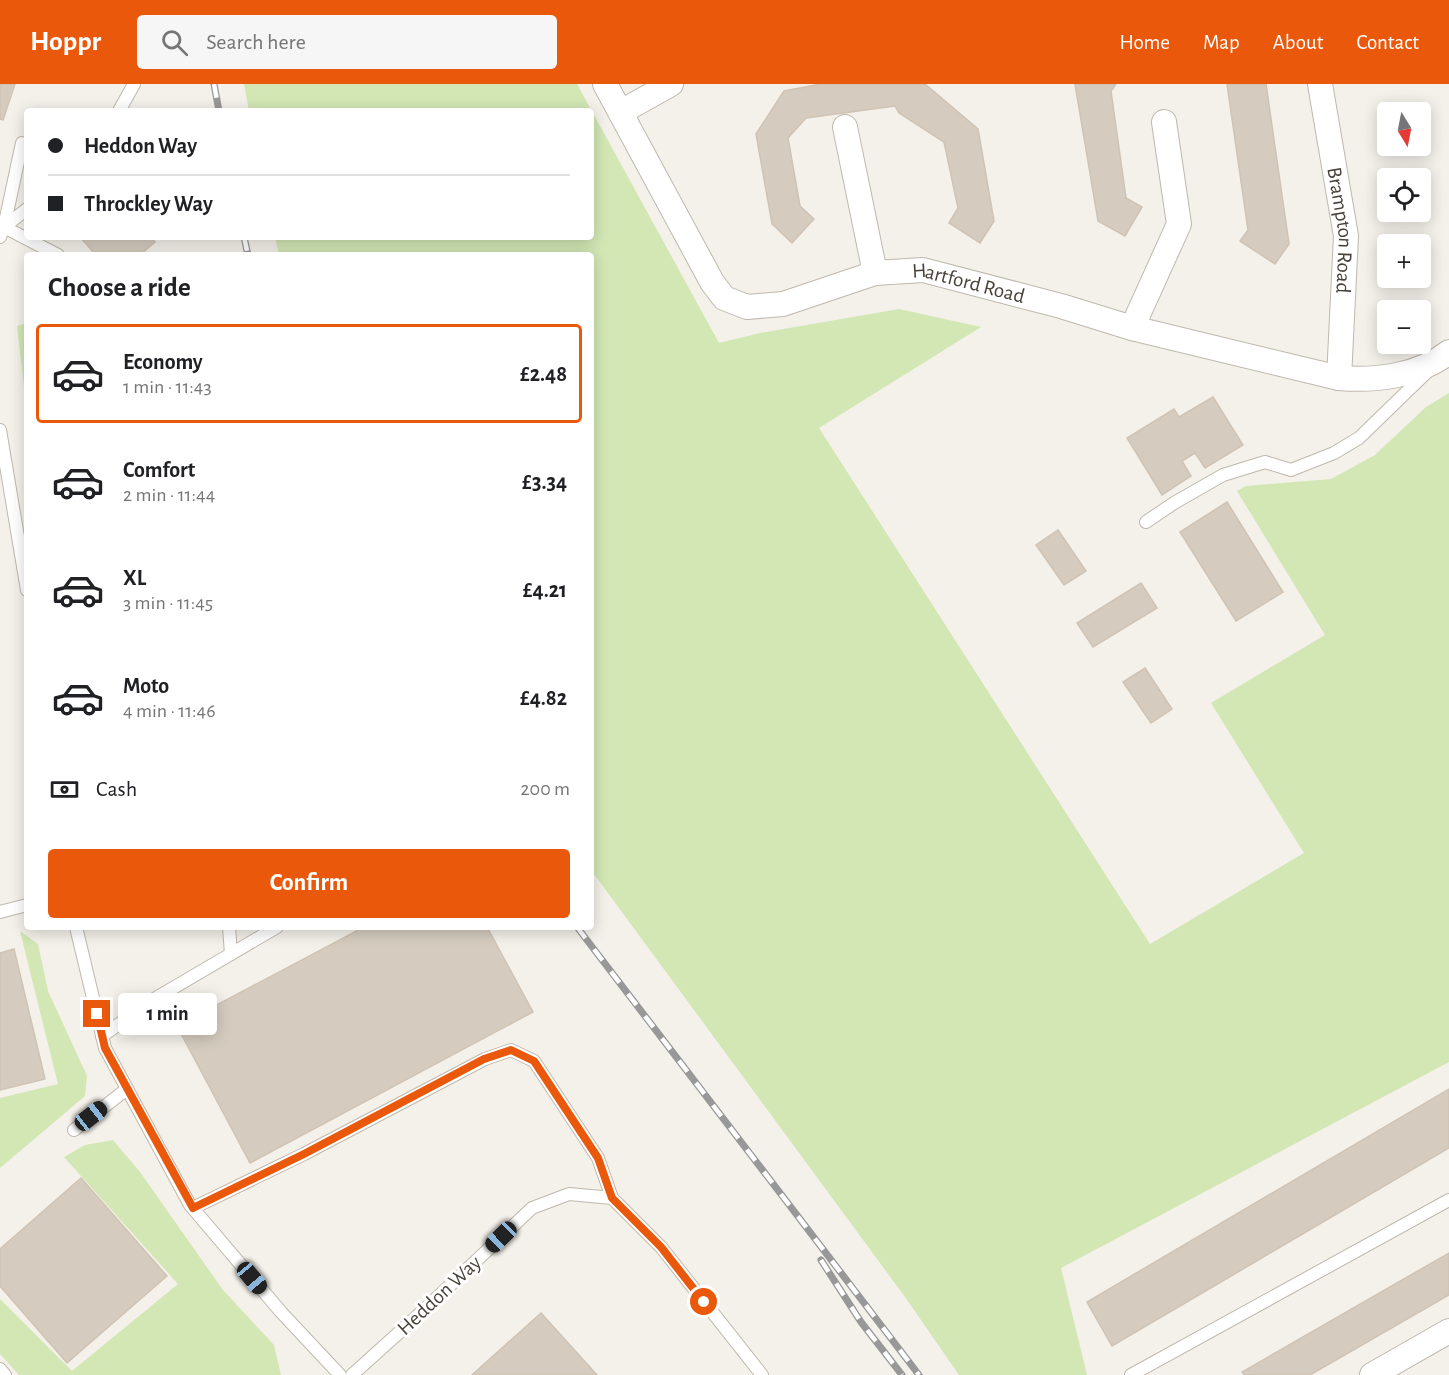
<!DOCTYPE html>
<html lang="en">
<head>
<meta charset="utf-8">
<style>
	:root { --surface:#fff; --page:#f6f6f6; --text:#202124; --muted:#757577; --line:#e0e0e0; --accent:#ea580c }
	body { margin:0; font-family:"Alegreya Sans",sans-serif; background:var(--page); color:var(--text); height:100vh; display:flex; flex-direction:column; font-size:22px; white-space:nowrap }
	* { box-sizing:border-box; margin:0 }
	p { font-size:20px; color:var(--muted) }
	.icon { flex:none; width:33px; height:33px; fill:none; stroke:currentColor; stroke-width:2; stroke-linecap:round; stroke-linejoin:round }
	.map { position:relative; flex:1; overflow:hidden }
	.details { position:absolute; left:24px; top:168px; width:570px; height:678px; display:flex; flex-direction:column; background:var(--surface); border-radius:6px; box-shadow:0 3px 15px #0003 }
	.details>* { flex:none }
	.banner { position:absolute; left:24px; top:24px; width:570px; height:132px; border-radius:6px; box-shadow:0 3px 15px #0003; display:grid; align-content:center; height:132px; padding:0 24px; background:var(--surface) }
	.needle { width:39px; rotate:170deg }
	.tools { position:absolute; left:1377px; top:18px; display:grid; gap:12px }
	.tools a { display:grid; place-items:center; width:54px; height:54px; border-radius:6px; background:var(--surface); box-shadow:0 3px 15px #0003; font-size:30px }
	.end { position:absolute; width:27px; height:27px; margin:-14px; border:8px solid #ea580c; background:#fff; box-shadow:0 0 0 3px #fff }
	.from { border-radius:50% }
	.bubble { position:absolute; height:42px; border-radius:6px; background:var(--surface); box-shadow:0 3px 15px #0003; font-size:20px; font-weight:600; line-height:42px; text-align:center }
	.car { position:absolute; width:18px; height:36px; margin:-18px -9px; border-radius:8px; box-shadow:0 0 4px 2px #0007; background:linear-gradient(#222 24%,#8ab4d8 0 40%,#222 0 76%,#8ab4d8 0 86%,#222 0) }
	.banner b { display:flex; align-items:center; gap:21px; height:57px; font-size:22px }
	.banner b+b { border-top:2px solid var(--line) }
	.banner i { width:15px; height:15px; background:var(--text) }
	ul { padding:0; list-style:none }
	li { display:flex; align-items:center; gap:18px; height:99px; margin:0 12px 9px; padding:0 12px; border:3px solid transparent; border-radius:6px }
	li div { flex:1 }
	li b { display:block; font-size:22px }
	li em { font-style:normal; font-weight:600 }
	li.current { border-color:var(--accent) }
	li>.icon { width:54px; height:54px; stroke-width:1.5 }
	h2 { padding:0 24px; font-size:27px; line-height:72px }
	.pay { display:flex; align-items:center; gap:15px; height:66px; padding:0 24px; font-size:22px }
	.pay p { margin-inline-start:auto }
	.cta { display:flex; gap:12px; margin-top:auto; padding:12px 24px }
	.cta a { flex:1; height:69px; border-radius:6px; background:var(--accent); color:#fff; font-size:24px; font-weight:600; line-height:69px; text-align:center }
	header { display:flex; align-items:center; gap:36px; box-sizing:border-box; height:84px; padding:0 30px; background:var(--accent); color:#fff }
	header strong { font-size:28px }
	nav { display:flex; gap:33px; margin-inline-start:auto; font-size:21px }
	.search { width:420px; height:54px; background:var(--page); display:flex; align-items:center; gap:15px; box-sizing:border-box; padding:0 21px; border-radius:6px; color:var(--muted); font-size:22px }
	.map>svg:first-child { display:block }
	.green { fill:#d2e7b4 }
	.building { fill:#d5ccbf; stroke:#d0c3b3; stroke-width:1.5 }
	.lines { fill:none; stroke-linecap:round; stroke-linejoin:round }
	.lane-casing { stroke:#bfb8ac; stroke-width:14 }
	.street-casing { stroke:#bfb8ac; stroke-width:26 }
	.lane { stroke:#fff; stroke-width:12 }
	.street { stroke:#fff; stroke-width:24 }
	.rail-casing { stroke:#989898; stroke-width:7 }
	.rail { stroke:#fff; stroke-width:4.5; stroke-dasharray:14; stroke-linecap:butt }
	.route { stroke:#ea580c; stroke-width:8 }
	.labels { text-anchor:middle; stroke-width:6; stroke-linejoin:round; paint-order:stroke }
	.street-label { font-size:21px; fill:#484138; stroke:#fff }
</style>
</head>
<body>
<header>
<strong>Hoppr</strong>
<div class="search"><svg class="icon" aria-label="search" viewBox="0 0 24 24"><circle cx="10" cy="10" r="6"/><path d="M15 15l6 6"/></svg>Search here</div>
<nav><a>Home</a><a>Map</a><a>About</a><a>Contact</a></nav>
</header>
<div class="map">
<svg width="1449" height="1291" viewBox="0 0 1449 1291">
	<rect width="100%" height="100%" fill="#f4f0ea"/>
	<g class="green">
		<polygon points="244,0 577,0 719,259 760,249 899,225 981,243 819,344 1150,860 1304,769 1211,619 1325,551 1237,407 1246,402 1331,395 1375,371 1426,323 1449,309 1449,978 1061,1184 1087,1291 959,1291 905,1213 591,786 591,171 279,171 275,153 591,153 591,27 249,27"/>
		<polygon points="27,239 27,329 17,242"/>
		<polygon points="20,847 38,860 48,907 87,992 85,1012 0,1084 0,1014 58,1000"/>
		<polygon points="113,1056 140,1088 223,1206 274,1261 281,1291 19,1291 0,1270 0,1215 72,1287 178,1200 64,1073 85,1061"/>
	</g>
	<g class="building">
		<polygon points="0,0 15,0 3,36 0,35"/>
		<polygon points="821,0 925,0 978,45 994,137 980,159 949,139 958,124 944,58 899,29 895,22 806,34 788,54 800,122 814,135 792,159 772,140 756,50 784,7"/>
		<polygon points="1075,0 1116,0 1111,7 1126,114 1142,123 1125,152 1098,137"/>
		<polygon points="1227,0 1266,0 1289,160 1275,180 1240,157 1248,146"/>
		<polygon points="80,153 150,153 155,158 140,171 96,171"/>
		<polygon points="1213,313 1243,361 1205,384 1195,369 1182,377 1191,392 1162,411 1127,354 1174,325 1179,333"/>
		<polygon points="1227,418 1283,508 1236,537 1180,448"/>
		<polygon points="1058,446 1086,487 1064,501 1036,461"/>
		<polygon points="1141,499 1157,524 1093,563 1077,539"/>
		<polygon points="1145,584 1172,625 1151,639 1123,598"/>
		<polygon points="364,843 487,843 533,928 250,1079 177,942"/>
		<polygon points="14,865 45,995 0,1006 0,869"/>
		<polygon points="1449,1005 1449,1064 1112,1262 1087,1218"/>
		<polygon points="81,1094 167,1192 67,1279 0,1202 0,1165"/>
		<polygon points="1449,1169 1449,1211 1310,1291 1244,1291 1242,1288"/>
		<polygon points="541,1229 597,1291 472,1291"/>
	</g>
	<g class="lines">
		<g class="lane-casing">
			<g id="lane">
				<polyline points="119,27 134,0"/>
				<polyline points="4,143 58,171"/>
				<polyline points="4,143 27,125"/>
				<polyline points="0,153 4,143 22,59"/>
				<polyline points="0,346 27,506"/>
				<polyline points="1146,438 1174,419 1223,391 1265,378 1291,386 1334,369 1359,354 1427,288"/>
				<polyline points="0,828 27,821"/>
				<polyline points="76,843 105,964 190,1121 281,1228 340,1291"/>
				<polyline points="229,843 231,870"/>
				<polyline points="102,952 156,914 277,843"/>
				<polyline points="74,1046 127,1005"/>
				<polyline points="193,1124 304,1070 485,975 511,966 534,977 598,1074 612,1114"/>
				<polyline points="0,1285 5,1291"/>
				<polyline points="352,1291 424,1226 532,1124 569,1110 612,1114 661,1163 762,1291"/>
				<polyline points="1131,1291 1449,1116"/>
			</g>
		</g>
		<g class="street-casing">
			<g id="street">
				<path id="s1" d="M605,0L712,198L724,214L747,223L783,220L875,189L923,186L1061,222L1132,244L1339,294C1376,297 1419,292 1449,268"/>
				<path id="s2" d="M1320,0L1346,152L1339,294"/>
				<polyline points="621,28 671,0"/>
				<polyline points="845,43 875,189"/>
				<polyline points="1132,244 1179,140 1164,38"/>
				<polyline points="1372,1291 1449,1247"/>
			</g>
		</g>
		<use href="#lane" class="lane"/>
		<use href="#street" class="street"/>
		<g class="rail-casing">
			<g id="rail">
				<polyline points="214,0 219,27"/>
				<polyline points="244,153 248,171"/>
				<polyline points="577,843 919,1291"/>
				<polyline points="821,1176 861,1238 902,1291"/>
			</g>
		</g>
		<use href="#rail" class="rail"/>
	</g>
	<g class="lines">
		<polyline class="route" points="97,930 105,964 193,1124 304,1070 484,975 511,966 534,977 598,1074 612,1114 661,1163 704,1218"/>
	</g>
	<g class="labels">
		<g class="street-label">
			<text dy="7" stroke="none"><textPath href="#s2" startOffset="148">Brampton Road</textPath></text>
			<text dy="7" stroke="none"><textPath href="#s1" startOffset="498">Hartford Road</textPath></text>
			<text transform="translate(439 1211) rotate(-43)" y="7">Heddon Way</text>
		</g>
	</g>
</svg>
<div class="tools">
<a><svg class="needle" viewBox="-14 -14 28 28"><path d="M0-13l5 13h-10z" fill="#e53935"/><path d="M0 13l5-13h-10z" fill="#757577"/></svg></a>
<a><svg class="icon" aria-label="locate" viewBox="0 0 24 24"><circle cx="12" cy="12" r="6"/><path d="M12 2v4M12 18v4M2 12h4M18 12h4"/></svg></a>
<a>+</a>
<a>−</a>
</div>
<i class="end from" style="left:704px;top:1218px"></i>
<i class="end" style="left:97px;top:930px"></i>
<div class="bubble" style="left:118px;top:909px;width:99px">1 min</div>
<i class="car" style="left:91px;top:1032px;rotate:52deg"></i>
<i class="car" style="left:501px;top:1153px;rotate:226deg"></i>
<i class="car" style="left:252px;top:1194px;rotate:140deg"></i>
<div class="banner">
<b><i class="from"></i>Heddon Way</b>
<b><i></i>Throckley Way</b>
</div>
<section class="details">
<h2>Choose a ride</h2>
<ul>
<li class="current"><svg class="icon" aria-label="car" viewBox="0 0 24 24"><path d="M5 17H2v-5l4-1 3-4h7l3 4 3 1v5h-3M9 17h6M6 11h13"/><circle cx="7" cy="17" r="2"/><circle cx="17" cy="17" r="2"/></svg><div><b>Economy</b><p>1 min · 11:43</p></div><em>£2.48</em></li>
<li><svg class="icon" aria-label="car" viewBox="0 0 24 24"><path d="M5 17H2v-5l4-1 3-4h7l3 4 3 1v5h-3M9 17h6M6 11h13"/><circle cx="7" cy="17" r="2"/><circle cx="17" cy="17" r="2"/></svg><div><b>Comfort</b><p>2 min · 11:44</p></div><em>£3.34</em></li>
<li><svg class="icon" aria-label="car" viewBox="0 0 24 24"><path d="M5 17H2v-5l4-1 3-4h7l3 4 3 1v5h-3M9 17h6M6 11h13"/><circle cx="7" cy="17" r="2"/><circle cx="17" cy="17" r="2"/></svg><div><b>XL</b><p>3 min · 11:45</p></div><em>£4.21</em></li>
<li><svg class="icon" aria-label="car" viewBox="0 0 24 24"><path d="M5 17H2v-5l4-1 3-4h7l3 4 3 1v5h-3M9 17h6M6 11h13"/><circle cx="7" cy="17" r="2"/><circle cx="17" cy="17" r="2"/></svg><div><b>Moto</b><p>4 min · 11:46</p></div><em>£4.82</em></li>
</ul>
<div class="pay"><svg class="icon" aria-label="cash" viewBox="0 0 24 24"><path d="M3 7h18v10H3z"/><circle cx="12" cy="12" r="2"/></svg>Cash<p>200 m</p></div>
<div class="cta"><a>Confirm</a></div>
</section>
</div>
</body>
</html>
